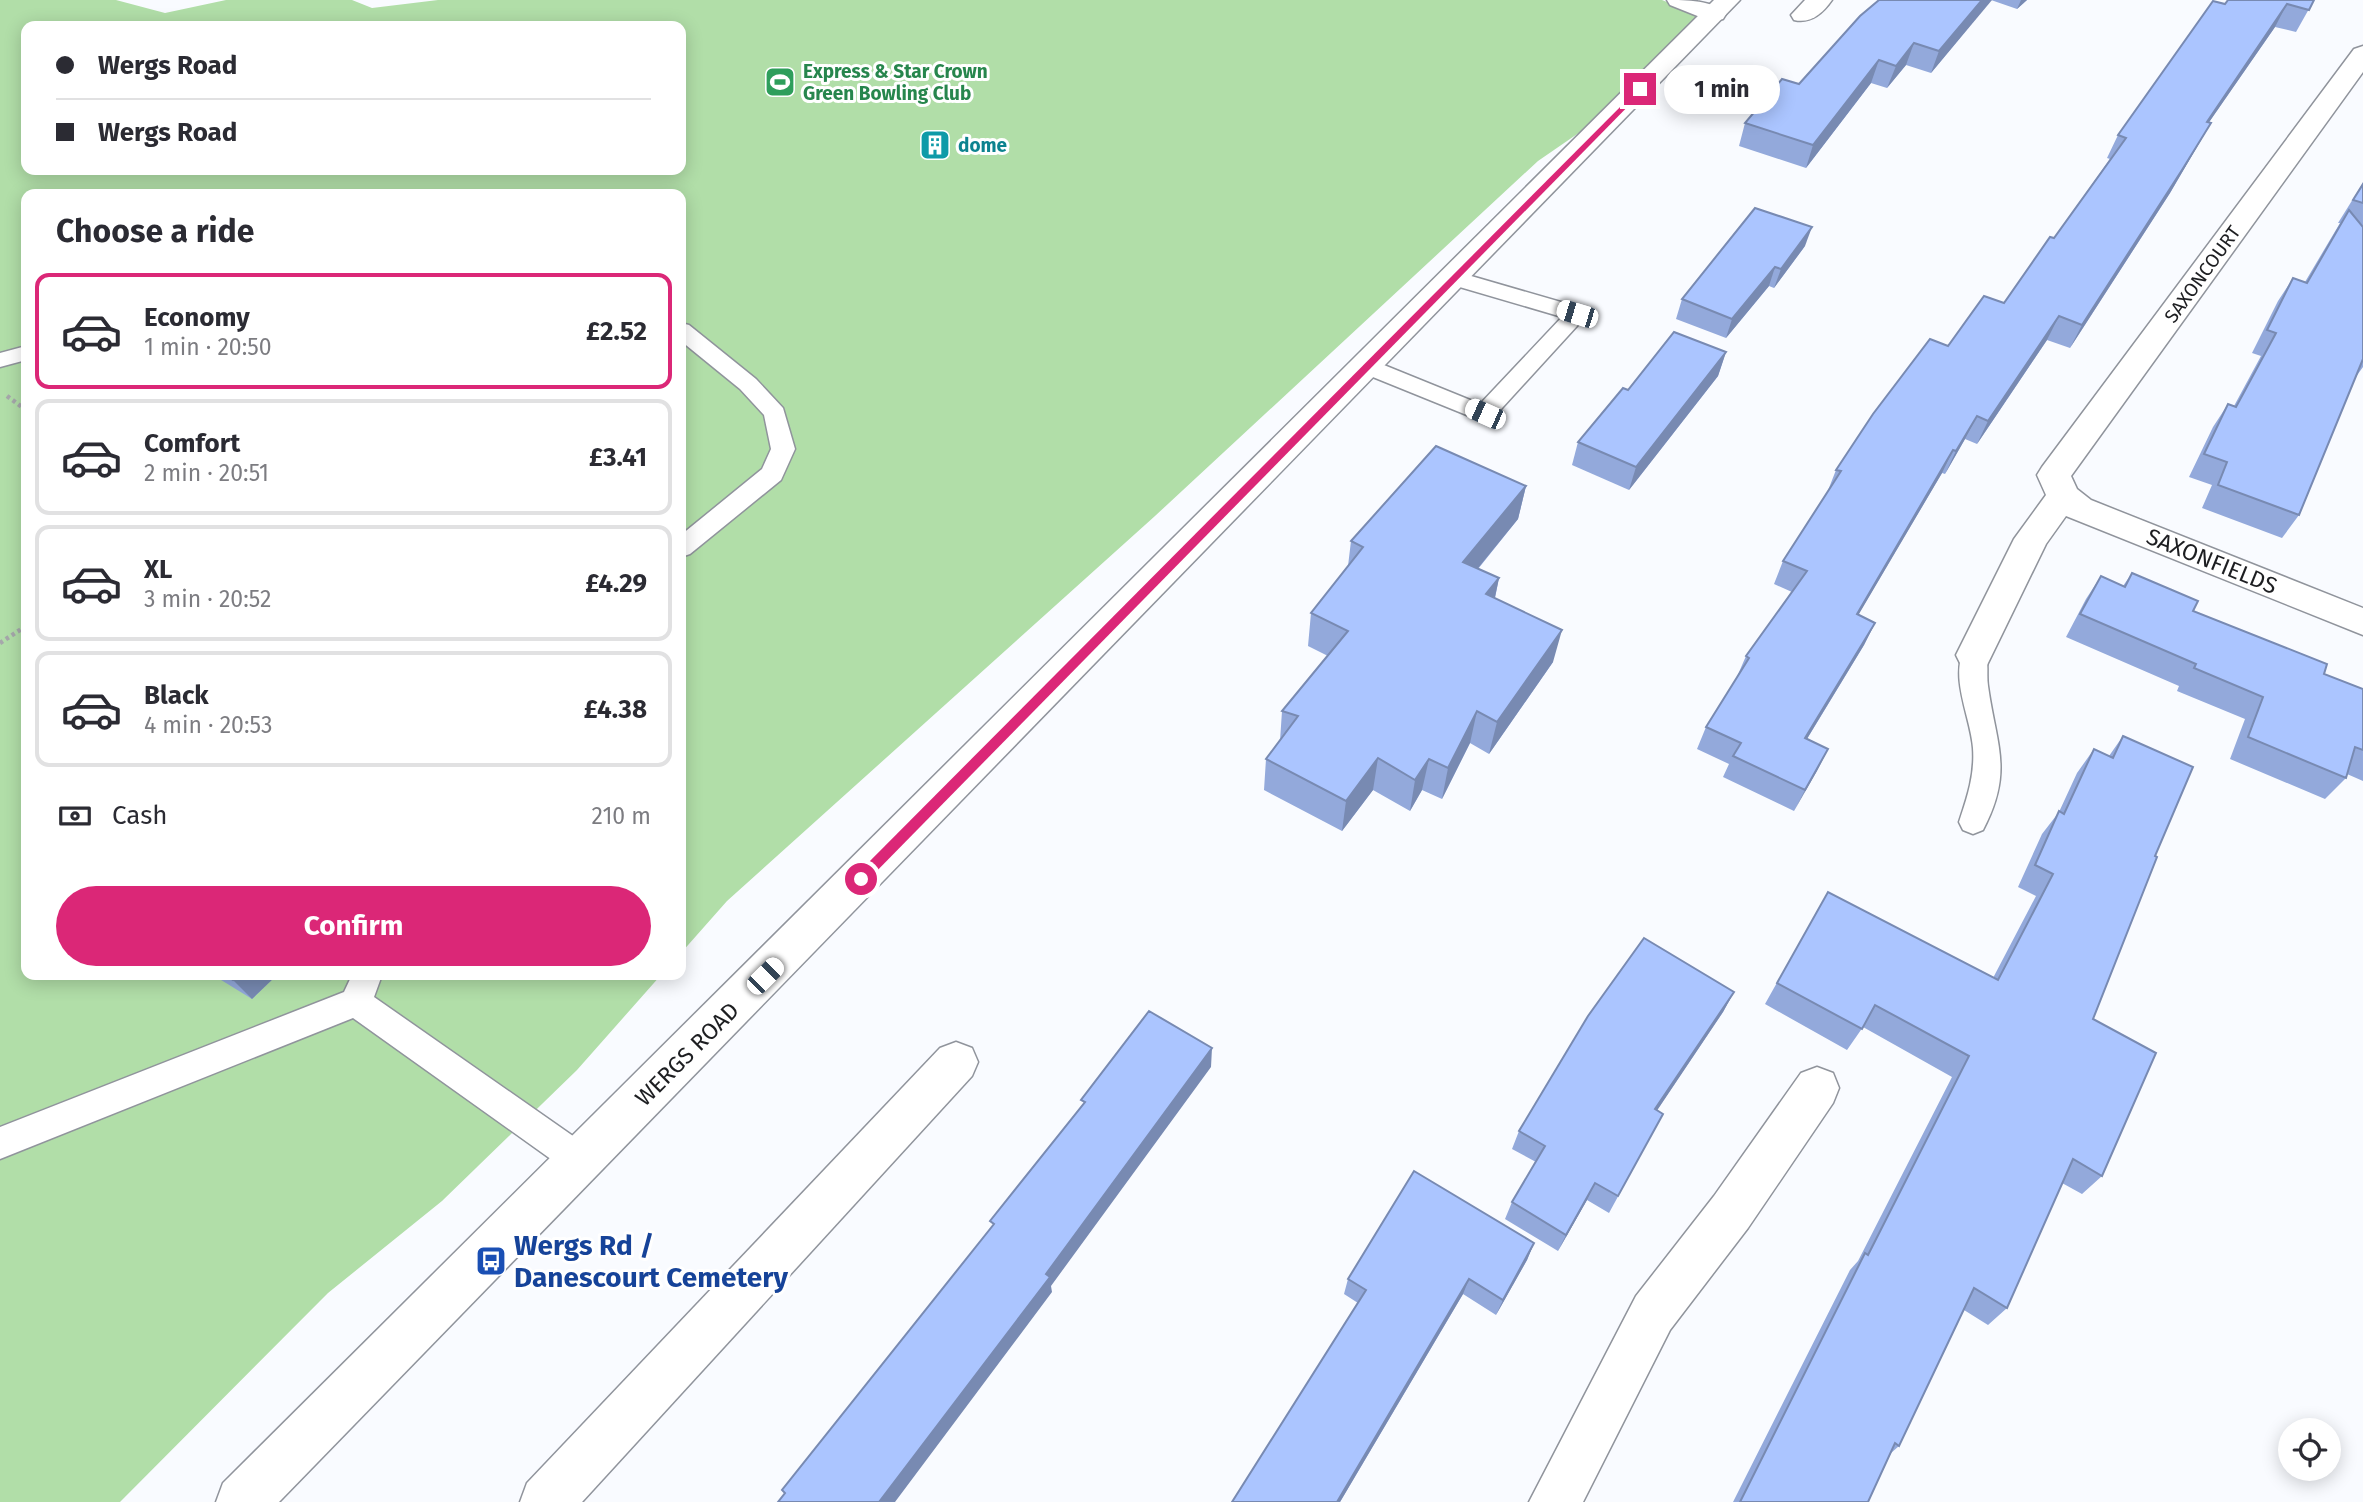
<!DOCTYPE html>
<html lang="en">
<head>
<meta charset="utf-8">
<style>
	:root { --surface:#fff; --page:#f2f2f3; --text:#2b2b33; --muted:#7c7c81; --line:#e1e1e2; --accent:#db2777 }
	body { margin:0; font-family:"Fira Sans",sans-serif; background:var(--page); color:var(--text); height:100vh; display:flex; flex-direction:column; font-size:26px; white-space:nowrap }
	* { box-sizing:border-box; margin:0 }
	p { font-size:23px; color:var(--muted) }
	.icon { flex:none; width:38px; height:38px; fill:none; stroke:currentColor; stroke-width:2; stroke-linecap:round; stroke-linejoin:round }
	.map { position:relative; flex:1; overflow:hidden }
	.drawer { position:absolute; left:21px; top:189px; width:665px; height:791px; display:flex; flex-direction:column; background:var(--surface); border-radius:14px; box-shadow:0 4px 18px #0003 }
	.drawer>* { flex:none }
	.top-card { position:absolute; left:21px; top:21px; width:665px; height:154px; border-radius:14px; box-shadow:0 4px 18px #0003; display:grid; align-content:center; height:154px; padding:0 35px; background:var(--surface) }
	.buttons { position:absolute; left:2278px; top:1418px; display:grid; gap:14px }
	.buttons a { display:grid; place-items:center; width:63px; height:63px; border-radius:50%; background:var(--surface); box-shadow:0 4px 18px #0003; font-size:35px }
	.end { position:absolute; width:32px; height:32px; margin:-16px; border:9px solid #db2777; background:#fff; box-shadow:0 0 0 4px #fff }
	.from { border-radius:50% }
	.bubble { position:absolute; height:49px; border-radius:24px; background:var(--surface); box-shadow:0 4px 18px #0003; font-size:23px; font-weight:700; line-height:49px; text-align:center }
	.car { position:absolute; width:21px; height:42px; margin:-21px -10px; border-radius:9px; box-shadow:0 0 5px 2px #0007; background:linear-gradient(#fff 24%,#345 0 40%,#fff 0 76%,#345 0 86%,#fff 0) }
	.top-card b { display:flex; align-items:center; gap:24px; height:66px; font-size:26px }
	.top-card b+b { border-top:2px solid var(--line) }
	.top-card i { width:18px; height:18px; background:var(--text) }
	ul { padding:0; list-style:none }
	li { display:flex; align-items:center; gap:21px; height:116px; margin:0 14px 10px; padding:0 21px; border:4px solid var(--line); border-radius:14px }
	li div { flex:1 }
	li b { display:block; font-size:26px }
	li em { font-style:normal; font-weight:700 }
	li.on { border-color:var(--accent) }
	li>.icon { width:63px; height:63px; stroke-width:1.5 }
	h2 { padding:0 35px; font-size:32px; line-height:84px }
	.pay { display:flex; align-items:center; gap:18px; height:77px; padding:0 35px; font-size:26px }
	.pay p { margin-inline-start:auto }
	.cta { display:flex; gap:14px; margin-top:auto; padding:14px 35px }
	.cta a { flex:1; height:80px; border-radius:42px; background:var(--accent); color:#fff; font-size:28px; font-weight:700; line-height:80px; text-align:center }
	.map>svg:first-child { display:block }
	.green { fill:#b1dea8; fill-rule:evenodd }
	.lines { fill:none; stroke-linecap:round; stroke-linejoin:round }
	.lane-casing { stroke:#90949c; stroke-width:3 }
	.street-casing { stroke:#90949c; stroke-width:3 }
	.highway-casing { stroke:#90949c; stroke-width:3 }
	.path { stroke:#a6a8ab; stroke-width:4.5; stroke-dasharray:3.5 3.5; stroke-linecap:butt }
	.lane { fill:#fff; fill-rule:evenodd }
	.street { fill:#fff; fill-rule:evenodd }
	.highway { fill:#fff; fill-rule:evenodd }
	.wall { fill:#93a9db }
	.shaded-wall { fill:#788ab2 }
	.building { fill:#abc5ff; stroke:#788ab2; stroke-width:2 }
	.route { fill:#db2777 }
	.labels { text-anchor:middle; stroke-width:6; stroke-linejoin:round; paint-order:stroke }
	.far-leisure-label { font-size:19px; font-weight:bold; fill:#27864d; stroke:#fff; text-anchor:start }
	.far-culture-label { font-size:19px; font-weight:bold; fill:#0d838f; stroke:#fff; text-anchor:start }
	.far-street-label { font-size:19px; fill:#1d1e21; stroke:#fff }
	.street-label { font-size:23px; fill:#1d1e21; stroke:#fff }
	.near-transit-label { font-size:28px; font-weight:bold; fill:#164399; stroke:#fff; text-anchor:start }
</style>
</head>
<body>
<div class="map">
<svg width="2363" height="1502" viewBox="0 0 2363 1502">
	<rect width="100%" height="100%" fill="#f9fbff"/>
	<path class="green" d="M0,0H116L165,13L226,0H352L372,8L438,0H1662L1700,15L1615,108L1538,161L1155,516L727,901L681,953V194H26V975H661L577,1070L442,1201L328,1293L120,1502H0ZM26,26H681V170H26Z"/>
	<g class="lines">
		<g class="lane-casing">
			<g id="lane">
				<polygon points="1454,271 1585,309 1588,314 1492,419 1484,422 1358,371 1355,366 1358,361 1366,359 1374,361 1480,404 1562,317 1446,283 1443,278 1446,273"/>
				<polygon points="681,323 689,325 756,379 783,408 795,449 781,480 690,554 681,557 681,535 762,469 771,449 764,415 740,389 681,341"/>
				<polygon points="26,346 26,360 0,367 0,353"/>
				<path d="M1974,645L1983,648C1990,660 1986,673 1988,686C1996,745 2014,771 1983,830L1973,834L1963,830L1959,822C1967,798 1975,775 1973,748C1971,718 1949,677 1965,648Z"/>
				<polygon points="352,975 382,975 374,997 593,1150 598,1161 593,1172 581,1177 569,1172 353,1018 0,1159 0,1127 344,992"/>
			</g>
		</g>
		<g class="street-casing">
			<g id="street">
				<path d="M1667,0C1686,0 1714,0 1726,14L1723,19L1714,21L1705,19L1670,5Z"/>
				<path d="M1805,0H1832C1823,13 1811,24 1794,20L1791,15Z"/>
				<polygon points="2363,46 2363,72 2071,476 2077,489 2091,500 2363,608 2363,635 2066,516 2046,544 1987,665 1974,669 1961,665 1956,655 2014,539 2046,495 2037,475 2042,467 2354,49"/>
				<polygon points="956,1042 972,1048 978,1062 972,1076 582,1502 520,1502 527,1483 940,1048"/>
				<polygon points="1817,1067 1833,1073 1839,1088 1833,1103 1748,1228 1670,1330 1583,1502 1529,1502 1636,1296 1714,1196 1801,1073"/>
			</g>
		</g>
		<g class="highway-casing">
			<polygon id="highway" points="1714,0 1740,0 279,1502 216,1502 223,1483"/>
		</g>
		<g class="path">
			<polyline points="7,396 26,410"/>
			<polyline points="0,643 26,626"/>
		</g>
		<use href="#lane" class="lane"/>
		<use href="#street" class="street"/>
		<use href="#highway" class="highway"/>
	</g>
	<g class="wall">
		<polygon points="1879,0 2027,0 2017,9 1991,0 1931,73 1906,65 1887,88 1871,83 1806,168 1739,146 1745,123 1799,84"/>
		<polygon points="2314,0 2296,32 2275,27 2209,122 2211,123 2198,145 2170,193 2070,348 2047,340 1977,444 1965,439 1945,474 1942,473 1858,615 1875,623 1864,645 1807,739 1828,749 1794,811 1723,777 1729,764 1697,749 1706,727 1736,679 1746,656 1792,592 1774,584 1783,561 1827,493 1836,470 1948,346 2004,303 2054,238 2110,159 2107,158 2118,135 2225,4"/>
		<polygon points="2363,183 2363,367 2355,378 2299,515 2282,538 2202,508 2212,485 2189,477 2213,427 2228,404 2234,406 2261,356 2252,353 2278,301 2293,278 2305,282 2340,223 2338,223"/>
		<polygon points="1805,246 1774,288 1769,286 1726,338 1676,319 1682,299"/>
		<polygon points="1726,352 1718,376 1629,490 1572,465 1578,442 1628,390"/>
		<polygon points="1526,486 1518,519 1478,569 1499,578 1495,598 1553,662 1489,754 1470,743 1442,799 1422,790 1410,811 1373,790 1342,831 1264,790 1266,759 1280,741 1282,711 1328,656 1308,646 1311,613 1348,566 1351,541"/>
		<polygon points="2132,573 2193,611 2324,674 2363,689 2363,781 2347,774 2346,778 2325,799 2230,759 2245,719 2177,691 2179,686 2066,637 2086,599 2101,576 2123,586"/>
		<polygon points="2123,736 2155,856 2093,1019 2102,1176 2082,1194 2062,1183 2007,1308 1988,1325 1964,1310 1899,1446 1891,1453 1868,1502 1733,1502 1850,1270 1858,1261 1952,1077 1863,1027 1847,1050 1765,1004 1828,892 1993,978 2036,896 2018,887 2042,834 2059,812 2077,773 2094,749 2109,756"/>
		<polygon points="213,975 277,975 252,999"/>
		<polygon points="1734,992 1723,1012 1657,1110 1663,1114 1609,1213 1587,1200 1558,1251 1505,1219 1512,1202 1536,1162 1512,1149 1519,1131"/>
		<polygon points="1534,1243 1527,1260 1496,1315 1463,1294 1340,1502 1232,1502 1358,1303 1344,1294 1348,1279"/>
	</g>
	<g class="shaded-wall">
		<polygon points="1982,0 1992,0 1931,73 1939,51"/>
		<polygon points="2021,0 2027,0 2017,9"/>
		<polygon points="2287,4 2275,27 2194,144 2207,122"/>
		<polygon points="1914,43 1906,65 1887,88 1896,66"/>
		<polygon points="1879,60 1871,83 1806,168 1813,145"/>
		<polygon points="2211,123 2170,193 2070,348 2082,325"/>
		<polygon points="1812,227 1805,246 1774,288 1781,269"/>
		<polygon points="1775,267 1769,286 1726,338 1732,319"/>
		<polygon points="2059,316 2047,340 1977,444 1988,421"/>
		<polygon points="1726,352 1718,376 1629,490 1636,467"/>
		<polygon points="1977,416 1965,439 1945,474 1956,451"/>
		<polygon points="1953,450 1942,473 1846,636 1857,614"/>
		<polygon points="1526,486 1518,519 1456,595 1463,562"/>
		<polygon points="1499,578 1492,611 1486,594"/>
		<polygon points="1875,623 1864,645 1794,760 1805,738"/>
		<polygon points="1562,630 1553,662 1489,754 1497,722"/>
		<polygon points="1477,711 1470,743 1442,799 1448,768"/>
		<polygon points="1828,749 1817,771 1794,811 1805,790"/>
		<polygon points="1378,758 1373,790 1342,831 1346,801"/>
		<polygon points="1429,759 1422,790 1410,811 1415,780"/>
		<polygon points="239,975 277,975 252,999 233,980"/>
		<polygon points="1734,992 1723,1012 1646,1127 1655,1109"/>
		<polygon points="1212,1048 1211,1067 1051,1286 1052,1292 895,1502 879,1502"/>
		<polygon points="1595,1183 1587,1200 1558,1251 1566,1235"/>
		<polygon points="1534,1243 1527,1260 1496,1315 1503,1300"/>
		<polygon points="1469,1279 1463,1294 1340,1502 1337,1502"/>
	</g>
	<g class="building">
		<polygon points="1879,0 1982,0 1939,51 1914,43 1896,66 1879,60 1813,145 1745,123 1782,79 1799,84 1860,16"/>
		<polygon points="2228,0 2314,0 2309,10 2287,4 2207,122 2211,123 2182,170 2082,325 2059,316 1988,421 1977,416 1956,451 1953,450 1857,614 1875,623 1805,738 1828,749 1805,790 1733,756 1741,743 1706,727 1749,658 1746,656 1807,571 1783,561 1841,471 1836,470 1873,414 1930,339 1948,346 1984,296 2004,303 2050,237 2054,238 2126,138 2118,135 2213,1 2225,4"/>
		<polygon points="2363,184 2363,203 2353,200"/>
		<polygon points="1755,208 1812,227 1781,269 1775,267 1732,319 1682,299"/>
		<polygon points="2349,210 2363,227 2363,359 2299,515 2218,485 2227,462 2204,454 2228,404 2236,407 2276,333 2267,330 2293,278 2307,283"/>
		<polygon points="1674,332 1726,352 1636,467 1578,442 1623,388 1628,390"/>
		<polygon points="1436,446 1526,486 1463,562 1499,578 1486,594 1562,630 1497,722 1477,711 1448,768 1429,759 1415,780 1378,758 1346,801 1266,759 1298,716 1282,711 1348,631 1311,613 1363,547 1351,541"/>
		<polygon points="2132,573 2198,601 2193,611 2327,664 2324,674 2363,689 2363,750 2355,747 2346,778 2248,737 2263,697 2194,668 2196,664 2080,614 2101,576 2125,587"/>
		<polygon points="2123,736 2193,767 2155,856 2157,857 2093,1019 2156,1053 2102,1176 2073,1159 2007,1308 1974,1288 1899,1446 1895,1443 1868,1502 1740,1502 1865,1253 1868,1255 1969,1056 1875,1005 1862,1029 1777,983 1828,892 1998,980 2053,874 2035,865 2059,811 2064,814 2094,749 2113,758"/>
		<polygon points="1644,938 1734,992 1655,1109 1663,1114 1618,1196 1595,1183 1566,1235 1512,1202 1545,1146 1519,1131 1588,1016"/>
		<polygon points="226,975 239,975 233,980"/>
		<polygon points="1149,1011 1212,1048 1046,1274 1050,1277 879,1502 778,1502 785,1493 782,1490 994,1224 990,1221 1085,1102 1081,1100"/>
		<polygon points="1414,1171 1534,1243 1503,1300 1469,1279 1337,1502 1232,1502 1366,1290 1348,1279"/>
	</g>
	<polygon class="route" points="1640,87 1643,91 865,883 856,883 856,875"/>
	<defs>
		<g id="stadium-square" transform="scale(1.575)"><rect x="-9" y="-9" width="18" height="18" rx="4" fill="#2e9e5b" stroke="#fff"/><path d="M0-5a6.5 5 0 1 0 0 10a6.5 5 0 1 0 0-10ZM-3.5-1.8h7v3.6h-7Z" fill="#fff"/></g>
		<g id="building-square" transform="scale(1.575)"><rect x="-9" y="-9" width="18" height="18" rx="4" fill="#0f9aa8" stroke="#fff"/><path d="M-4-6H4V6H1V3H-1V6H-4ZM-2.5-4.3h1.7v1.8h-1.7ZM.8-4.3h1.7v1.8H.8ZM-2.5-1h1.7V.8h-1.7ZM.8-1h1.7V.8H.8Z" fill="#fff"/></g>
		<g id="bus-square" transform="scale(1.575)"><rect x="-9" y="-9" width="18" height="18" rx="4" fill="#1a4fb4" stroke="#fff"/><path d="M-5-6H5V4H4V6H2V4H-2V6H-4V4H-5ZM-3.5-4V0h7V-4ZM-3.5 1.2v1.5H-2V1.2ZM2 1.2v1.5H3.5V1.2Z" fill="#fff"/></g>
	</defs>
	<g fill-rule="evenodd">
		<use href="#stadium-square" x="780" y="82"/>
		<use href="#building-square" x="935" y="145"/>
		<use href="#bus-square" x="491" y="1261"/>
	</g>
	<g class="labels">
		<g class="far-leisure-label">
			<text x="803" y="78">Express &amp; Star Crown<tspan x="803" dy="22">Green Bowling Club</tspan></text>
		</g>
		<g class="far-culture-label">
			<text x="958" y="152">dome</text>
		</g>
		<g class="far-street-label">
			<text transform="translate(2202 274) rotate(-54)" y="7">SAXONCOURT</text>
		</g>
		<g class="street-label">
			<text transform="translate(2212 561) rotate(22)" y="8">SAXONFIELDS</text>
			<text transform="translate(687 1054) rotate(-45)" y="8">WERGS ROAD</text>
		</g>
		<g class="near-transit-label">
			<text x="514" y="1255">Wergs Rd /<tspan x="514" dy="32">Danescourt Cemetery</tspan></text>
		</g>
	</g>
</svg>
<div class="buttons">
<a><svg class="icon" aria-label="locate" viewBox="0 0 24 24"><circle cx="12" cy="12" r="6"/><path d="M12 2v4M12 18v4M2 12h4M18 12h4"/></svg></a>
</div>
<i class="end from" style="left:861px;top:879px"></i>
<i class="end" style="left:1640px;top:89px"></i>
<div class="bubble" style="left:1664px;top:65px;width:116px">1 min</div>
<i class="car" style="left:1577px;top:314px;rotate:287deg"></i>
<i class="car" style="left:1485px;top:414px;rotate:294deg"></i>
<i class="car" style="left:765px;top:976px;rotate:45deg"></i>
<div class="top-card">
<b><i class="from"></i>Wergs Road</b>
<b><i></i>Wergs Road</b>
</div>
<section class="drawer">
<h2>Choose a ride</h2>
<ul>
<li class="on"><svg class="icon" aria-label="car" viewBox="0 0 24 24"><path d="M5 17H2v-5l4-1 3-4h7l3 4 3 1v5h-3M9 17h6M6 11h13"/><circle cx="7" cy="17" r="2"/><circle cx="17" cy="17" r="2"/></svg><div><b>Economy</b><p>1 min · 20:50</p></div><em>£2.52</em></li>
<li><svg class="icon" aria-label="car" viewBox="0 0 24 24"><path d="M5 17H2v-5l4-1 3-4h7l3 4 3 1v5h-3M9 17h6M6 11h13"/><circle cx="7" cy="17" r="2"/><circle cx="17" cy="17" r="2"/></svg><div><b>Comfort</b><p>2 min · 20:51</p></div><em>£3.41</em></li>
<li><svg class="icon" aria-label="car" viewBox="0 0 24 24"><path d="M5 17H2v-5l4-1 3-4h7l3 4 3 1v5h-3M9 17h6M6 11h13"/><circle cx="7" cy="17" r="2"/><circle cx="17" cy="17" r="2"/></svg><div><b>XL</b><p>3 min · 20:52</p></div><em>£4.29</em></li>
<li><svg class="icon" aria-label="car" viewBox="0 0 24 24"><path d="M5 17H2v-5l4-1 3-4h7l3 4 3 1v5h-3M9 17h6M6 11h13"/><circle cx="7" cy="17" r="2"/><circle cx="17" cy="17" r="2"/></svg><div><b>Black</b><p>4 min · 20:53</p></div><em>£4.38</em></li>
</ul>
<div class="pay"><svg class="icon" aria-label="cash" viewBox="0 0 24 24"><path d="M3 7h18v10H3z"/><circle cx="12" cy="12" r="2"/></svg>Cash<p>210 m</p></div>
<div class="cta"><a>Confirm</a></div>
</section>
</div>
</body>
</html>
